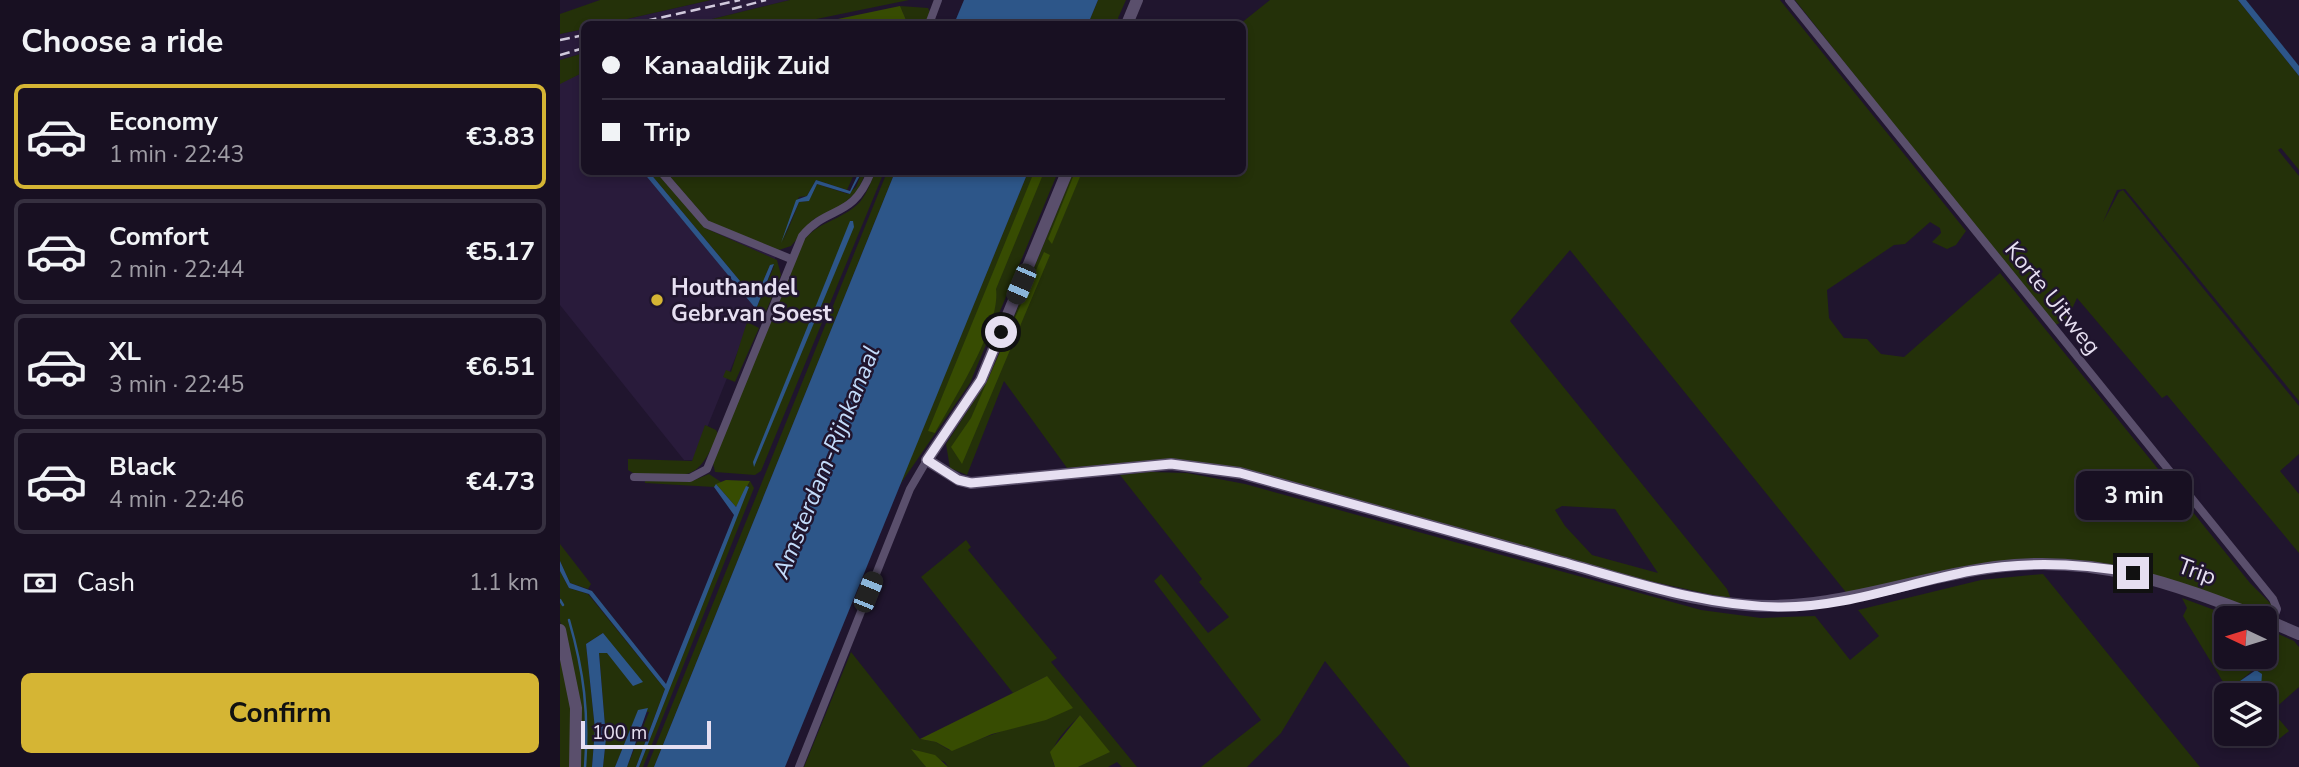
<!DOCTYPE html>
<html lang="en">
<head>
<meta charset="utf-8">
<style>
	:root { --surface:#181022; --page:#251e2f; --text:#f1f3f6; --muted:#9f9da5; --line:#363040; --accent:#d5b534 }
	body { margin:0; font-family:"Nunito Sans",sans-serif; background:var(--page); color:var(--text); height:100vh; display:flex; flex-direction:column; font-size:26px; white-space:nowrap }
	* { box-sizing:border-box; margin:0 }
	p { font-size:23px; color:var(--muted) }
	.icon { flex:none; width:38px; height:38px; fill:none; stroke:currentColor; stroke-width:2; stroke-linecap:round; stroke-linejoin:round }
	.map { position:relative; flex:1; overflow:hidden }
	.side { display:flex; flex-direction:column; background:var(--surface); width:560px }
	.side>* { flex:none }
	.hud { position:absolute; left:21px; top:21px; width:665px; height:154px; border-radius:10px; box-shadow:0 4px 10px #0003,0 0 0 2px var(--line); display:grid; align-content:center; height:154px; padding:0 21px; background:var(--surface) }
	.needle { width:46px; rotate:274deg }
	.tools { position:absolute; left:1654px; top:606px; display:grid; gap:14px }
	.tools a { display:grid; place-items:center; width:63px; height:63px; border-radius:10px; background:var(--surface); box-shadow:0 4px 10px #0003,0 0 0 2px var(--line); font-size:35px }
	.scale { position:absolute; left:21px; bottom:18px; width:130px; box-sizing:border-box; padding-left:7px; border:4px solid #e6dff1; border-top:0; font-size:19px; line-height:24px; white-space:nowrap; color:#e6dff1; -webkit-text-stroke:5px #20152e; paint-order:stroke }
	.end { position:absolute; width:32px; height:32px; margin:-16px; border:9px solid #e6dff1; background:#111; box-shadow:0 0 0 4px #111 }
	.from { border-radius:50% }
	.bubble { position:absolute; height:49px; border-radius:10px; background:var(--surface); box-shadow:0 4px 10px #0003,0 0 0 2px var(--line); font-size:23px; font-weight:700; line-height:49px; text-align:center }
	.car { position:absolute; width:21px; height:42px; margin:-21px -10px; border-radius:9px; box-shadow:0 0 5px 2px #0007; background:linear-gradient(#222 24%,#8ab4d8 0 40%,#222 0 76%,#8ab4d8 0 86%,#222 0) }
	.hud b { display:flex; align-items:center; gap:24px; height:66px; font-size:26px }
	.hud b+b { border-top:2px solid var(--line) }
	.hud i { width:18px; height:18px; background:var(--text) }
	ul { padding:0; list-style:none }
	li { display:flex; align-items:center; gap:21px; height:105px; margin:0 14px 10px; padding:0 7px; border:4px solid var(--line); border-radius:10px }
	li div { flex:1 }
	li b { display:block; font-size:26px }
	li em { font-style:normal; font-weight:700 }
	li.current { border-color:var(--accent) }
	li>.icon { width:63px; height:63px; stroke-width:1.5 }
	h2 { padding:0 21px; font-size:32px; line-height:84px }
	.pay { display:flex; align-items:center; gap:18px; height:77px; padding:0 21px; font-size:26px }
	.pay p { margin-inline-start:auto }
	.button { display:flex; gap:14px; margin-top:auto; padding:14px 21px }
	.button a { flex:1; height:80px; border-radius:10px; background:var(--accent); color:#111; font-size:28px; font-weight:700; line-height:80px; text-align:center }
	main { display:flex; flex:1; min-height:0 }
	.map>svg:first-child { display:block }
	.built { fill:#291b3b }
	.green { fill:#243109; fill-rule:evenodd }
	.forest { fill:#374c02 }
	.water { fill:#2d5689 }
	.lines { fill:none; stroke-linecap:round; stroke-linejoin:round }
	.stream { stroke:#2d5689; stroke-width:2.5 }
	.street { stroke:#5a4f6c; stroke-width:8 }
	.secondary { stroke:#5a4f6c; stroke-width:12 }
	.rail { stroke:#d0c9dc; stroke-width:2.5; stroke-dasharray:10 5; stroke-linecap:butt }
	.route { stroke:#e6dff1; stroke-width:9 }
	.poi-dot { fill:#d5b534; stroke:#20152e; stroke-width:2.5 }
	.labels { text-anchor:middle; stroke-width:5; stroke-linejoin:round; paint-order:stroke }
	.poi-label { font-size:23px; font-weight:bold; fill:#e6dff1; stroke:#20152e; text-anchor:start }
	.street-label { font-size:23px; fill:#e6dff1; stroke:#20152e }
	.water-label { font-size:24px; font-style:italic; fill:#c3dcfb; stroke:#20152e }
</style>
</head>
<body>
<main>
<section class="side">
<h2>Choose a ride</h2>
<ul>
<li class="current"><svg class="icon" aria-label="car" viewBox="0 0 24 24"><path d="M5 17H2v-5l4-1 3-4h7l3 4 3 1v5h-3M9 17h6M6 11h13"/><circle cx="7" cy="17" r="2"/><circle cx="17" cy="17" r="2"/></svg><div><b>Economy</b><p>1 min · 22:43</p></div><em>€3.83</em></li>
<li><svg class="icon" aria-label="car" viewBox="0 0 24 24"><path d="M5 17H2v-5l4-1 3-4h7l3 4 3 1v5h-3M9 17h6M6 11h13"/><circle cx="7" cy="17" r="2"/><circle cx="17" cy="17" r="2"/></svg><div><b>Comfort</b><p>2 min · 22:44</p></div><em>€5.17</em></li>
<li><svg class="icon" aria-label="car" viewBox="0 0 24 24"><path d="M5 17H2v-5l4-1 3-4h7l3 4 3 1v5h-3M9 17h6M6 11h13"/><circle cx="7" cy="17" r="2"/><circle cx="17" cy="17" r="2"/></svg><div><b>XL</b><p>3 min · 22:45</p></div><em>€6.51</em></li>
<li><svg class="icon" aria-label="car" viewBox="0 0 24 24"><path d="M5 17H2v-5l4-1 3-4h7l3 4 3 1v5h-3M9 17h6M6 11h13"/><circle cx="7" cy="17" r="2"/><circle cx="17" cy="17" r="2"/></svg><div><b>Black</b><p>4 min · 22:46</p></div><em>€4.73</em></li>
</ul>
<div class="pay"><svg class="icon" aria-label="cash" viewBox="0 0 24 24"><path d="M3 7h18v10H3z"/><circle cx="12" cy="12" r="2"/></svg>Cash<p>1.1 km</p></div>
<div class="button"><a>Confirm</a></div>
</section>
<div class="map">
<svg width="1739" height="767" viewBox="0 0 1739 767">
	<rect width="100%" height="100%" fill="#20152e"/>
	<g class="built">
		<polygon points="151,0 230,0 132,24 45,24"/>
		<polygon points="24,29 24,53 0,60 0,34"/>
		<polygon points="24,72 24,172 129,172 225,234 134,460 124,460 0,305 0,83"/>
	</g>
	<g class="green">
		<polygon points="40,0 151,0 45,24 24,24 24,29 0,34 0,14"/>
		<polygon points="230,0 349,0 232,24 132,24"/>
		<polygon points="538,0 566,0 558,18 561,24 528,24"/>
		<path d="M710,0H1220L1406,231L1396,245L1387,249L1372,242L1381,233L1380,228L1370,222L1345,244L1334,245L1267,290L1269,318L1284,338L1307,339L1321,354L1344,357L1440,273L1690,583L1713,606L1712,613L1705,615L1578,570L1487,559L1289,596L1010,250L950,321L1167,589L1171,599L1085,580L737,485L596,460L507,468L444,381L407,475L390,468L386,444L429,378L513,172H682L680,24ZM1002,506L1055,509L1098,573L1032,555L1005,526L995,510Z"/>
		<polygon points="1235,0 1678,0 1739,76 1739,170 1721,148 1718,150 1739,176 1739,401 1565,189 1557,190 1543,222 1559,192 1563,190 1739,406 1739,454 1720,471 1739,494 1739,553 1607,395 1602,398 1517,298 1504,326 1502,322 1493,326"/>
		<polygon points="340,6 368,8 370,12 365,24 327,24 346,20"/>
		<polygon points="24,53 24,72 0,84 0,60"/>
		<polygon points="89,172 96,172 145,228 217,260 221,275 203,319 190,316 193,308 197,307 214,266 210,265 198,293 190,293"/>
		<polygon points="106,172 295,172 287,190 256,180 247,196 239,197 223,242 239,202 248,201 257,184 288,194 296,187 302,172 306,172 298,191 282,205 254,219 231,246 219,250 150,223"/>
		<path d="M315,172H324L201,471L195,475L155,472L153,463L241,245C255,221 282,221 300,202C307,193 311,182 315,172Z"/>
		<polygon points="327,172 335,172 94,767 87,767"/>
		<polygon points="468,172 498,172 410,383 339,486"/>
		<polygon points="187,322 199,328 175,382 163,377 166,370 171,372"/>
		<path d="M145,425L156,430L158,434C136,486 126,475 75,474L68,470V459L132,461Z"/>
		<polygon points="590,472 627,473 685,484 1141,610 1201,618 1255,616 1290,660 1319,636 1298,610 1421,580 1483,574 1640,767 850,767 765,661 721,733 687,767 641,767 701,720 594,581 601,574 648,633 669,617 639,582 642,579 560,475"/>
		<polygon points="149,474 161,482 154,487 85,483 85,480 132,481"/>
		<polygon points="190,481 194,488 83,767 79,767"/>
		<path d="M406,540L411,547L408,550L497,658L491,662L577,767H562L557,762L548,767H518L549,752L520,715C508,729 484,747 495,767H388L385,762L353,749L366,767H244L291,652L360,739L376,742L389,750L448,729L487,676L453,693L361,577Z"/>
		<polygon points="0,544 31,584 28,589 10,583 0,561"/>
		<polygon points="0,571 9,588 28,594 105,689 76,767 67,767 89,712 78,711 55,767 43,767 46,738 39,653 47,652 73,685 43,633 26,644 35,729 32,767 16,767 9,654 0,621"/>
		<polygon points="1622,598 1676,618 1666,618 1666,656 1704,656 1705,628 1734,641 1739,647 1739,687 1712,711 1729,731 1719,739 1705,724 1704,695 1690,695 1699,671 1693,670 1680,681 1679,691 1683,695 1671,695 1623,616 1627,608"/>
		<polygon points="0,646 11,705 10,767 0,767"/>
	</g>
	<g class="forest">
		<polygon points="340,6 346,20 327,24 254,24"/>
		<path d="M474,172H484L436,289C441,326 394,399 375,433L368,431Z"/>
		<polygon points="515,172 522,172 492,244 488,239"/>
		<polygon points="484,252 490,255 402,464 391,447 411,418"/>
		<polygon points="166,480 190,481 176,507 156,484"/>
		<polygon points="487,676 513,708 486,720 432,734 392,751 376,742 360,739"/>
		<polygon points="520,715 550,752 518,767 495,767 490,752"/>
		<polygon points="351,749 375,755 388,767 366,767"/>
	</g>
	<g class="water">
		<polygon points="404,0 538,0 528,24 394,24"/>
		<polygon points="1678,0 1686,0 1739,66 1739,76"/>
		<polygon points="83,172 89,172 190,293 198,293 210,265 214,264 196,309"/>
		<polygon points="299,172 302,172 290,194 257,184 249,201 239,202 221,243 236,200 247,196 256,180 290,191"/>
		<polygon points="335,172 468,172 225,767 94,767"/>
		<polygon points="290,221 293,221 294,227 194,467 193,462"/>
		<polygon points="156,484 176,507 186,486 189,487 79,767 76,767 105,689 29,594 9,588 0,571 0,561 10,583 32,591 106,684 174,515 154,487"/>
		<polygon points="43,633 83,682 73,686 47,653 39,653 46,738 43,767 32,767 35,729 26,644"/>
		<polygon points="1696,670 1702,674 1701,687 1692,694 1683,695 1679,691 1680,681"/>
		<polygon points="88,708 67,767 55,767 78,710"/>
	</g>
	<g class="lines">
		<g class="stream">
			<polyline points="0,600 3,605"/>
			<path d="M9,620C24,672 29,713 25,767"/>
		</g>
		<g class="street">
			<polyline points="1229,0 1713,599 1717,609 1712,622"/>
			<polyline points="369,24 378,0"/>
			<polyline points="101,172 146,224 231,259"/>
			<path d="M74,477L130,478L147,469L242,236C269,204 292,220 311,172"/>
			<polyline points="239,767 350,489 367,460"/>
		</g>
		<g class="secondary">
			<polyline points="567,24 577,0"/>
			<path d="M507,172L421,380L367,460L399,480L411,483L611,464L680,473C784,502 887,530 991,559C1054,576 1120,600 1186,605C1272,612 1351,578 1435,567C1535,554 1611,583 1702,618"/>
			<polyline points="1704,619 1739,634"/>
			<polyline points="0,630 16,708 15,767"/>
		</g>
		<g class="rail">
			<polyline points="172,9 206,0"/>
			<polyline points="72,24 180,0"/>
			<polyline points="0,40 24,35"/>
			<polyline points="0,55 24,48"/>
		</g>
	</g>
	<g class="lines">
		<path class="route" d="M441,332L421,380L367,460L398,480L411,483L611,464L680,473C784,502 887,530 991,559C1066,579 1140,606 1218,607C1284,608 1347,583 1411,571C1466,561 1519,563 1573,573"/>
	</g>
	<circle class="poi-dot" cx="97" cy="300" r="7"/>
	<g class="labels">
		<g class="poi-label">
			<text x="111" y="295">Houthandel<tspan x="111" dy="26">Gebr.van Soest</tspan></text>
		</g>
		<g class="street-label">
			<text transform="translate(1493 298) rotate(51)" y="8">Korte Uitweg</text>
			<text transform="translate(1637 571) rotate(20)" y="8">Trip</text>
		</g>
		<g class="water-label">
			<text transform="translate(266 462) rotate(-68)" y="8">Amsterdam-Rijnkanaal</text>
		</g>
	</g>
</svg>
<div class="tools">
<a><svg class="needle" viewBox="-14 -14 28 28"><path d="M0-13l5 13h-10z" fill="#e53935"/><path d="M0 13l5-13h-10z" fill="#9f9da5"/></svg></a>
<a><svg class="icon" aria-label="layers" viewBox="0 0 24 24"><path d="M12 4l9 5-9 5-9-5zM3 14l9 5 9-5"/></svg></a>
</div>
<div class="scale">100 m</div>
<i class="end from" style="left:441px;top:332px"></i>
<i class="end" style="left:1573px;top:573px"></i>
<div class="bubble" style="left:1516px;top:471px;width:116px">3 min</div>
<i class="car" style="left:461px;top:284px;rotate:203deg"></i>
<i class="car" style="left:308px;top:592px;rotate:22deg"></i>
<div class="hud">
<b><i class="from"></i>Kanaaldijk Zuid</b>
<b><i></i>Trip</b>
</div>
</div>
</main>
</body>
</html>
